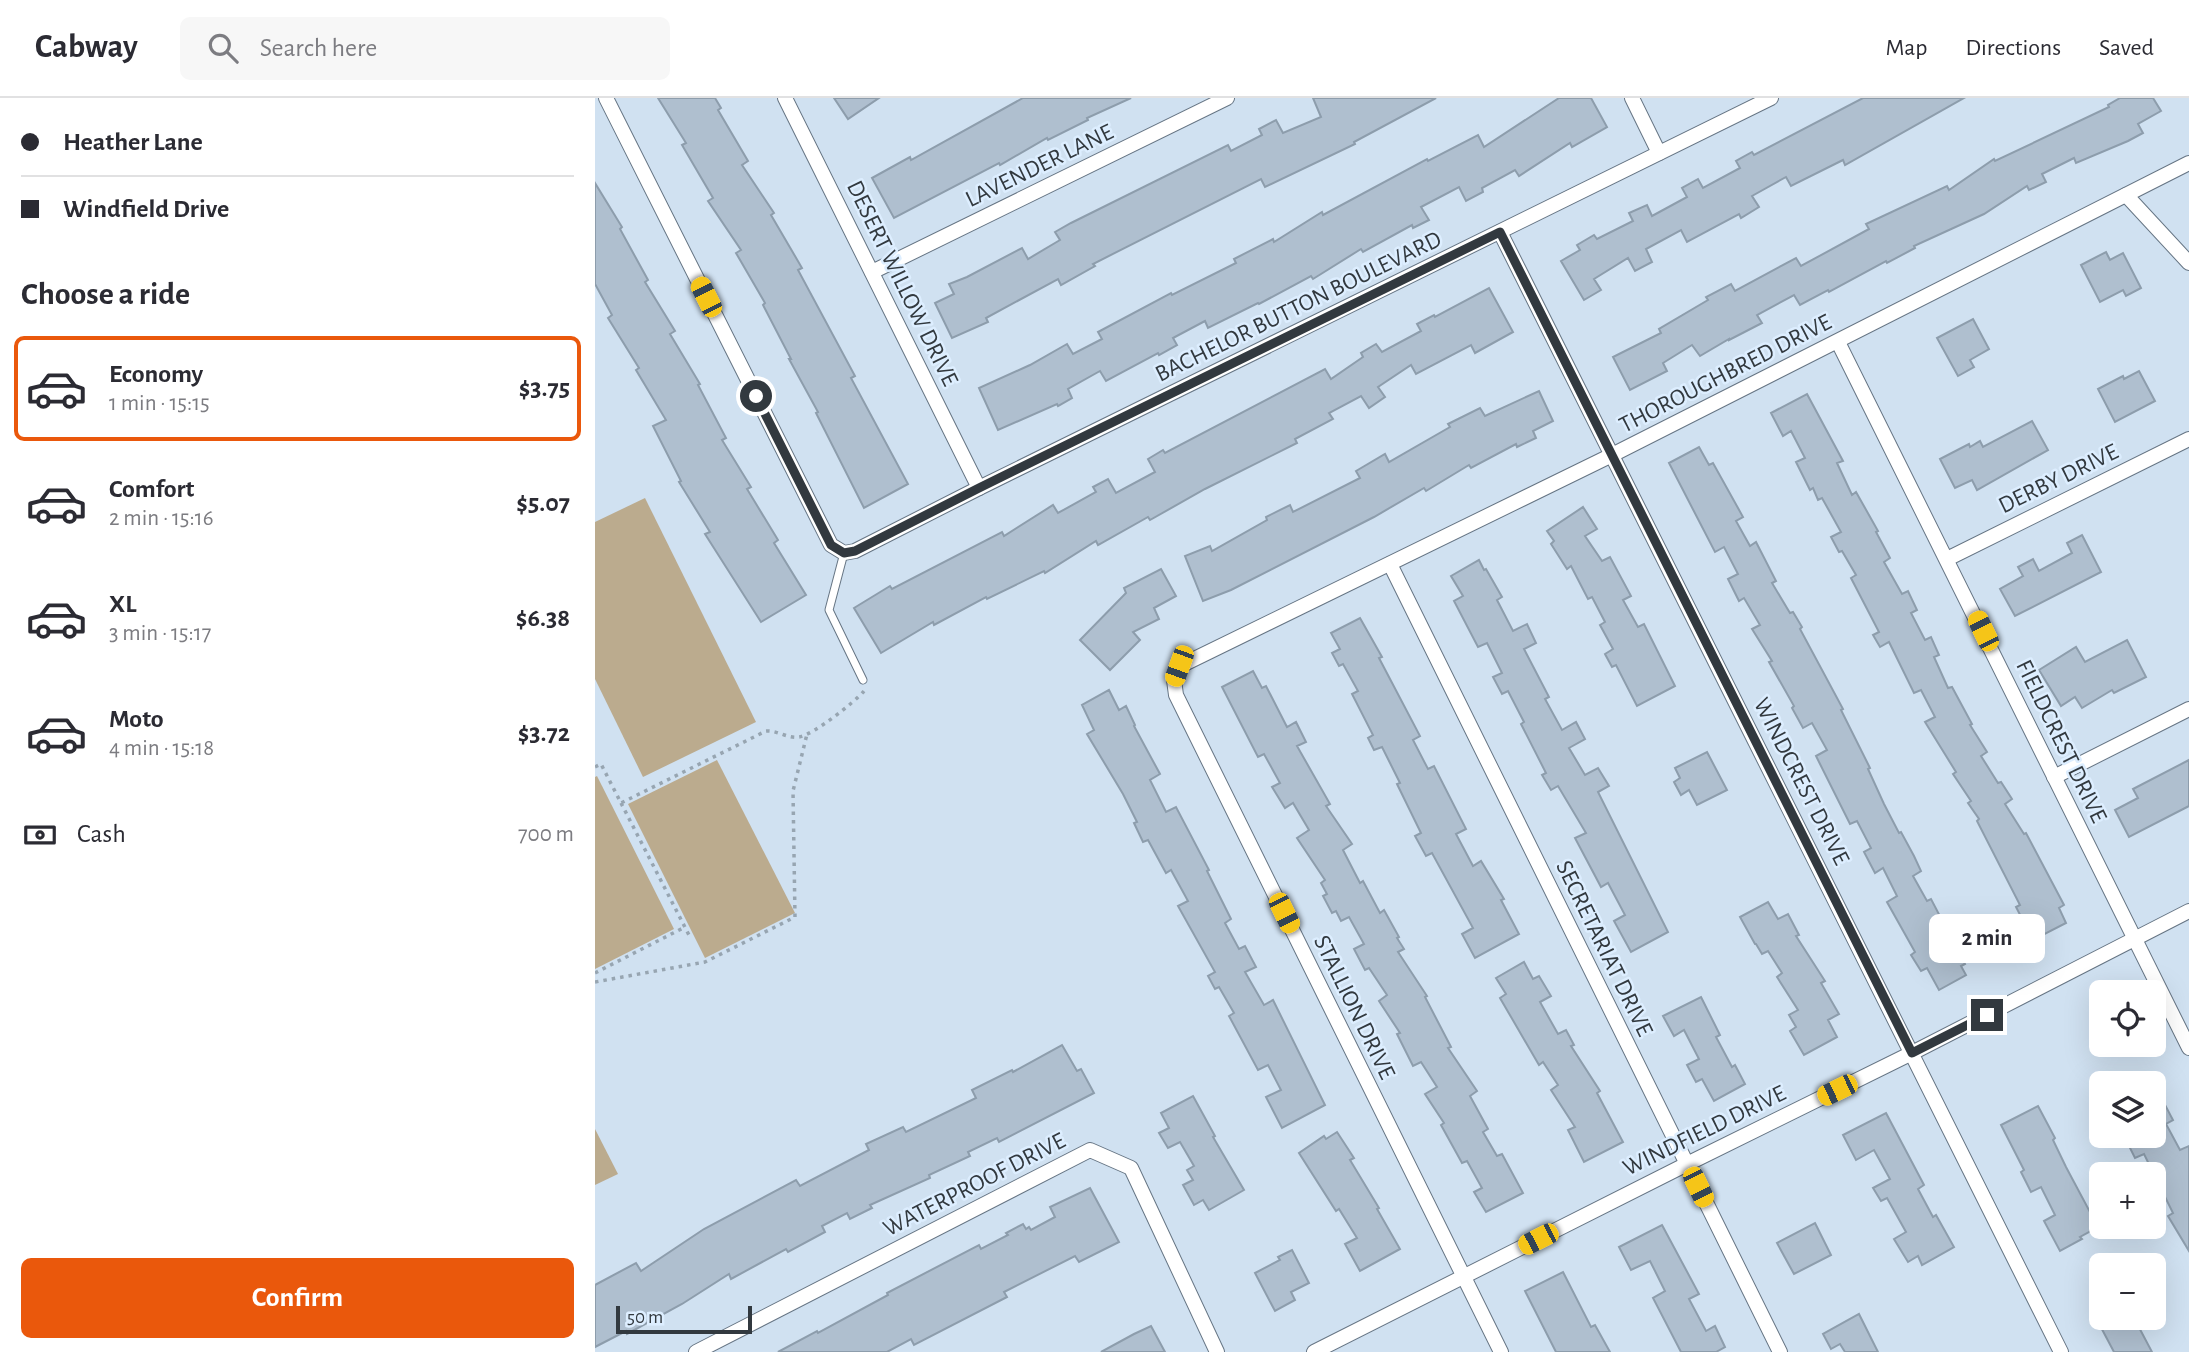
<!DOCTYPE html>
<html lang="en">
<head>
<meta charset="utf-8">
<style>
	:root { --surface:#fff; --page:#f7f7f7; --text:#2b2b33; --muted:#7c7c81; --line:#e1e1e2; --accent:#ea580c }
	body { margin:0; font-family:"Alegreya Sans",sans-serif; background:var(--page); color:var(--text); height:100vh; display:flex; flex-direction:column; font-size:26px; white-space:nowrap }
	* { box-sizing:border-box; margin:0 }
	p { font-size:23px; color:var(--muted) }
	.icon { flex:none; width:38px; height:38px; fill:none; stroke:currentColor; stroke-width:2; stroke-linecap:round; stroke-linejoin:round }
	.map { position:relative; flex:1; overflow:hidden }
	.side { display:flex; flex-direction:column; background:var(--surface); width:595px }
	.side>* { flex:none }
	.banner { display:grid; align-content:center; height:154px; padding:0 21px; background:var(--surface) }
	.controls { position:absolute; left:1494px; top:882px; display:grid; gap:14px }
	.controls a { display:grid; place-items:center; width:77px; height:77px; border-radius:10px; background:var(--surface); box-shadow:0 7px 28px #0002; font-size:35px }
	.scale { position:absolute; left:21px; bottom:18px; width:136px; box-sizing:border-box; padding-left:7px; border:4px solid #32393f; border-top:0; font-size:19px; line-height:24px; white-space:nowrap; color:#32393f; -webkit-text-stroke:5px #def; paint-order:stroke }
	.end { position:absolute; width:32px; height:32px; margin:-16px; border:9px solid #32393f; background:#fff; box-shadow:0 0 0 4px #fff }
	.from { border-radius:50% }
	.bubble { position:absolute; height:49px; border-radius:10px; background:var(--surface); box-shadow:0 7px 28px #0002; font-size:23px; font-weight:700; line-height:49px; text-align:center }
	.car { position:absolute; width:21px; height:42px; margin:-21px -10px; border-radius:9px; box-shadow:0 0 5px 2px #0007; background:linear-gradient(#f5c518 24%,#345 0 40%,#f5c518 0 76%,#345 0 86%,#f5c518 0) }
	.banner b { display:flex; align-items:center; gap:24px; height:66px; font-size:26px }
	.banner b+b { border-top:2px solid var(--line) }
	.banner i { width:18px; height:18px; background:var(--text) }
	ul { padding:0; list-style:none }
	li { display:flex; align-items:center; gap:21px; height:105px; margin:0 14px 10px; padding:0 7px; border:4px solid transparent; border-radius:10px }
	li div { flex:1 }
	li b { display:block; font-size:26px }
	li em { font-style:normal; font-weight:700 }
	li.on { border-color:var(--accent) }
	li>.icon { width:63px; height:63px; stroke-width:1.5 }
	h2 { padding:0 21px; font-size:32px; line-height:84px }
	.pay { display:flex; align-items:center; gap:18px; height:77px; padding:0 21px; font-size:26px }
	.pay p { margin-inline-start:auto }
	.cta { display:flex; gap:14px; margin-top:auto; padding:14px 21px }
	.cta a { flex:1; height:80px; border-radius:10px; background:var(--accent); color:#fff; font-size:28px; font-weight:700; line-height:80px; text-align:center }
	header { display:flex; align-items:center; gap:42px; box-sizing:border-box; height:98px; padding:0 35px; background:var(--surface); border-bottom:2px solid var(--line) }
	header strong { font-size:33px }
	nav { display:flex; gap:38px; margin-inline-start:auto; font-size:24px }
	.search { width:490px; height:63px; background:var(--page); display:flex; align-items:center; gap:18px; box-sizing:border-box; padding:0 24px; border-radius:10px; color:var(--muted); font-size:26px }
	main { display:flex; flex:1; min-height:0 }
	.map>svg:first-child { display:block }
	.green { fill:#bbab8e }
	.building { fill:#afbfcf; stroke:#8d9dac; stroke-width:2 }
	.lines { fill:none; stroke-linecap:round; stroke-linejoin:round }
	.service-casing { stroke:#667584; stroke-width:9 }
	.minor-casing { stroke:#667584; stroke-width:16 }
	.path { stroke:#97a5b1; stroke-width:3.5; stroke-dasharray:3.5 5; stroke-linecap:butt }
	.service { stroke:#fff; stroke-width:7 }
	.minor { stroke:#fff; stroke-width:14 }
	.route { stroke:#32393f; stroke-width:9 }
	.labels { text-anchor:middle; stroke-width:5; stroke-linejoin:round; paint-order:stroke }
	.street-label { font-size:24px; fill:#32393f; stroke:#def }
</style>
</head>
<body>
<header>
<strong>Cabway</strong>
<div class="search"><svg class="icon" aria-label="search" viewBox="0 0 24 24"><circle cx="10" cy="10" r="6"/><path d="M15 15l6 6"/></svg>Search here</div>
<nav><a>Map</a><a>Directions</a><a>Saved</a></nav>
</header>
<main>
<section class="side">
<div class="banner">
<b><i class="from"></i>Heather Lane</b>
<b><i></i>Windfield Drive</b>
</div>
<h2>Choose a ride</h2>
<ul>
<li class="on"><svg class="icon" aria-label="car" viewBox="0 0 24 24"><path d="M5 17H2v-5l4-1 3-4h7l3 4 3 1v5h-3M9 17h6M6 11h13"/><circle cx="7" cy="17" r="2"/><circle cx="17" cy="17" r="2"/></svg><div><b>Economy</b><p>1 min · 15:15</p></div><em>$3.75</em></li>
<li><svg class="icon" aria-label="car" viewBox="0 0 24 24"><path d="M5 17H2v-5l4-1 3-4h7l3 4 3 1v5h-3M9 17h6M6 11h13"/><circle cx="7" cy="17" r="2"/><circle cx="17" cy="17" r="2"/></svg><div><b>Comfort</b><p>2 min · 15:16</p></div><em>$5.07</em></li>
<li><svg class="icon" aria-label="car" viewBox="0 0 24 24"><path d="M5 17H2v-5l4-1 3-4h7l3 4 3 1v5h-3M9 17h6M6 11h13"/><circle cx="7" cy="17" r="2"/><circle cx="17" cy="17" r="2"/></svg><div><b>XL</b><p>3 min · 15:17</p></div><em>$6.38</em></li>
<li><svg class="icon" aria-label="car" viewBox="0 0 24 24"><path d="M5 17H2v-5l4-1 3-4h7l3 4 3 1v5h-3M9 17h6M6 11h13"/><circle cx="7" cy="17" r="2"/><circle cx="17" cy="17" r="2"/></svg><div><b>Moto</b><p>4 min · 15:18</p></div><em>$3.72</em></li>
</ul>
<div class="pay"><svg class="icon" aria-label="cash" viewBox="0 0 24 24"><path d="M3 7h18v10H3z"/><circle cx="12" cy="12" r="2"/></svg>Cash<p>700 m</p></div>
<div class="cta"><a>Confirm</a></div>
</section>
<div class="map">
<svg width="1594" height="1254" viewBox="0 0 1594 1254">
	<rect width="100%" height="100%" fill="#d0e1f1"/>
	<g class="green">
		<polygon points="50,400 161,624 48,679 0,581 0,424"/>
		<polygon points="122,662 200,815 110,860 33,706"/>
		<polygon points="2,678 79,831 0,871 0,679"/>
		<polygon points="0,1031 23,1076 0,1087"/>
	</g>
	<g class="building">
		<polygon points="63,0 120,0 126,10 123,12 153,63 147,67 179,115 176,117 207,170 203,172 260,278 256,280 313,386 269,410 221,315 223,314 194,261 196,261 168,207 170,205 141,155 146,152 113,103 118,100 87,47 91,45"/>
		<polygon points="239,0 284,0 253,21"/>
		<polygon points="428,0 536,0 492,20 493,22 453,42 452,40 405,67 404,65 299,120 277,80 315,59 316,62"/>
		<polygon points="718,0 841,0 759,44 760,46 670,89 666,81 498,166 500,168 466,187 463,181 391,220 393,224 357,240 340,205 359,196 354,186 372,179 427,150 433,161 465,142 460,134 476,125 633,47 636,53 667,37 664,31 681,22 688,35 726,19"/>
		<polygon points="964,0 996,0 1012,29 977,49 975,45 924,78 920,72 887,90 888,94 871,103 864,89 826,109 834,122 818,130 817,127 768,154 766,151 718,181 716,178 664,206 663,205 613,230 610,223 578,240 582,247 564,257 563,255 511,283 505,273 473,291 477,300 463,308 462,306 403,332 384,290 435,267 472,246 478,256 507,241 503,234 576,195 577,197 641,165 639,161 678,141 679,144 727,114 728,117 832,61 833,63 883,37 889,49"/>
		<polygon points="1268,0 1369,0 1250,67 1248,62 1196,88 1191,79 1157,98 1164,109 1146,120 1144,116 1092,144 1086,132 1051,151 1057,164 1040,173 1033,160 999,181 1006,192 989,202 966,163 985,152 982,147 999,137 1002,141 1038,123 1034,115 1052,107 1057,118 1092,99 1087,90 1103,81 1108,90 1145,70 1141,63 1157,54 1159,57"/>
		<polygon points="1525,0 1558,0 1566,13 1543,26 1548,35 1533,43 1481,65 1479,60 1447,76 1451,84 1434,92 1432,88 1389,116 1319,148 1320,150 1292,165 1291,163 1234,194 1233,192 1205,207 1199,197 1162,217 1167,225 1134,242 1134,241 1105,258 1097,247 1068,265 1072,273 1035,292 1018,259 1066,235 1064,231 1113,202 1111,199 1136,186 1140,193 1201,160 1206,168 1274,131 1271,126 1352,88 1354,92 1399,61 1400,63 1514,9 1513,7"/>
		<polygon points="0,85 27,129 25,131 53,182 50,184 80,233 75,236 105,286 103,287 131,340 127,342 156,389 152,391 183,442 179,445 211,497 166,524 110,436 115,434 84,384 86,383 58,328 71,322 41,272 44,270 13,220 17,217 0,186"/>
		<polygon points="1511,154 1515,162 1528,155 1546,190 1531,198 1528,192 1505,204 1486,167"/>
		<polygon points="894,190 918,234 880,255 876,247 821,276 816,267 783,289 790,299 774,310 766,298 734,315 738,321 700,341 702,345 610,391 555,422 553,419 503,447 501,443 450,475 449,473 392,501 391,499 339,527 338,524 286,555 259,510 295,488 297,491 407,434 409,438 458,407 463,415 501,394 498,389 513,381 521,395 560,374 553,361 568,352 570,355 730,271 736,281 768,259 766,255 781,246 787,254 826,233 822,226 839,217 840,219"/>
		<polygon points="1378,221 1394,251 1375,262 1379,269 1363,278 1342,240"/>
		<polygon points="1544,273 1560,303 1520,324 1503,291 1528,278 1529,281"/>
		<polygon points="944,293 958,323 938,333 941,340 922,349 921,346 876,370 874,367 831,393 829,390 779,419 636,492 608,503 590,458 615,448 617,453 672,422 671,419 695,407 698,414 765,380 761,373 790,356 794,364 855,329 853,326 885,310 890,318"/>
		<polygon points="1212,296 1248,363 1242,365 1257,397 1261,394 1283,433 1281,434 1295,460 1289,464 1307,496 1313,493 1322,512 1316,515 1330,542 1336,539 1344,557 1339,559 1353,590 1357,589 1377,626 1375,627 1392,654 1386,658 1403,685 1406,684 1417,701 1410,706 1429,736 1431,735 1469,807 1464,810 1471,825 1438,842 1421,809 1425,807 1382,723 1384,721 1373,705 1376,703 1358,676 1361,674 1330,624 1340,619 1326,592 1319,595 1294,544 1285,549 1278,537 1284,534 1256,480 1261,477 1247,453 1244,454 1236,439 1246,434 1227,400 1223,402 1218,390 1215,392 1201,364 1210,360 1196,333 1188,338 1176,315"/>
		<polygon points="1437,323 1453,352 1382,392 1377,382 1360,390 1345,361 1374,346 1375,349 1385,343 1388,349"/>
		<polygon points="1104,349 1114,367 1118,365 1148,419 1141,423 1155,448 1161,444 1181,483 1177,485 1195,515 1198,514 1207,529 1205,531 1248,611 1246,612 1275,670 1273,671 1289,706 1304,735 1306,734 1319,758 1326,773 1318,778 1332,803 1336,801 1370,866 1366,868 1371,877 1344,892 1332,870 1326,873 1316,857 1320,854 1292,804 1302,798 1288,770 1280,775 1269,754 1276,750 1262,723 1255,726 1221,658 1232,652 1217,625 1208,630 1197,610 1199,608 1174,564 1177,563 1157,531 1165,527 1149,500 1144,503 1133,481 1143,476 1129,449 1120,454 1074,365"/>
		<polygon points="988,409 1002,431 990,438 1007,463 1015,459 1036,498 1028,502 1043,529 1049,526 1080,588 1042,608 1021,567 1017,569 1010,556 1018,551 1005,527 1010,524 997,499 993,501 976,468 972,471 956,446 959,443 952,433"/>
		<polygon points="1487,437 1506,474 1420,518 1405,491 1428,478 1423,469 1438,461 1444,473 1477,455 1472,445"/>
		<polygon points="884,462 889,472 891,471 907,499 902,502 918,533 932,526 941,545 929,551 954,599 950,601 967,632 981,624 990,641 974,650 990,677 1003,670 1014,688 1003,694 1073,834 1036,854 1019,823 1030,817 1013,785 1006,789 980,740 991,735 963,688 956,692 947,677 951,675 926,626 929,624 913,593 907,596 898,579 907,575 892,545 883,549 859,503 868,498 856,478"/>
		<polygon points="566,471 581,498 559,510 564,521 538,534 545,542 515,572 485,542 531,495 529,490"/>
		<polygon points="765,520 787,559 784,560 825,638 818,642 833,671 839,668 871,731 861,736 878,768 886,763 909,801 906,802 924,836 880,860 867,836 878,830 837,755 831,758 820,738 826,735 802,686 805,685 787,649 779,652 773,640 778,637 757,596 763,593 748,566 744,568 737,555 745,551 736,535"/>
		<polygon points="1532,542 1551,579 1519,595 1517,592 1487,610 1480,599 1466,608 1444,572 1481,549 1490,564"/>
		<polygon points="658,573 667,590 671,588 692,629 701,624 711,644 702,648 735,706 731,708 757,746 748,752 765,785 768,783 785,815 789,812 804,839 802,840 809,851 803,854 832,898 830,899 856,949 853,950 882,993 875,998 893,1031 888,1034 902,1058 907,1056 928,1095 891,1114 879,1094 887,1090 872,1063 867,1065 846,1027 849,1025 830,996 842,989 826,964 818,968 802,936 805,935 784,903 792,897 774,870 770,872 759,851 769,846 754,819 746,823 741,813 737,815 728,798 732,796 726,785 730,782 702,740 714,732 698,705 690,710 677,689 685,685 669,656 663,659 627,589"/>
		<polygon points="514,592 524,612 531,608 540,627 539,628 565,676 555,682 571,714 581,709 614,772 612,773 636,821 630,825 644,851 650,848 661,869 650,874 669,907 678,902 730,1007 687,1030 671,999 686,992 673,967 663,972 634,918 639,915 624,889 620,891 613,878 620,874 583,808 593,803 576,772 571,775 553,742 548,744 539,725 542,724 528,696 492,636 499,632 487,607"/>
		<polygon points="1112,654 1132,692 1102,707 1094,692 1086,697 1079,684 1085,680 1080,670"/>
		<polygon points="1594,662 1594,708 1534,739 1520,712 1543,700 1538,691"/>
		<polygon points="1173,804 1183,821 1193,816 1204,837 1201,838 1230,883 1226,885 1244,916 1233,922 1242,939 1209,957 1195,933 1201,929 1194,917 1203,912 1182,879 1187,875 1173,853 1167,856 1161,846 1160,846 1145,819"/>
		<polygon points="929,864 938,881 944,878 956,898 945,904 963,936 971,932 979,947 976,948 1005,993 1002,995 1028,1044 989,1064 973,1032 980,1029 956,992 963,987 948,964 944,967 905,900 911,896 901,880"/>
		<polygon points="1106,899 1125,937 1121,939 1137,969 1140,967 1150,986 1119,1003 1107,981 1101,984 1092,967 1104,961 1089,932 1079,938 1068,918"/>
		<polygon points="467,947 482,973 486,971 499,995 404,1044 402,1040 373,1054 375,1058 334,1077 335,1080 275,1107 277,1110 255,1121 252,1115 227,1128 230,1134 193,1154 191,1151 136,1181 134,1176 87,1206 32,1236 31,1233 0,1249 0,1187 41,1165 46,1173 109,1131 201,1082 205,1088 274,1052 271,1046 308,1029 311,1034 381,1000 377,992 417,972 418,974"/>
		<polygon points="1559,986 1578,1022 1571,1026 1585,1052 1594,1048 1594,1153 1573,1118 1578,1115 1549,1056 1540,1060 1534,1048 1540,1045 1536,1038 1559,1038"/>
		<polygon points="598,998 620,1038 618,1039 649,1092 614,1112 608,1102 599,1107 588,1087 598,1082 592,1072 599,1068 585,1044 573,1050 564,1035 574,1030 566,1015"/>
		<polygon points="1443,1008 1460,1040 1458,1042 1471,1069 1503,1129 1485,1139 1487,1141 1465,1153 1449,1123 1460,1117 1446,1089 1436,1094 1426,1074 1429,1072 1406,1027"/>
		<polygon points="1291,1015 1329,1087 1323,1091 1338,1119 1341,1117 1359,1149 1327,1167 1323,1158 1313,1164 1299,1141 1311,1134 1292,1100 1286,1103 1278,1090 1295,1081 1279,1052 1261,1062 1248,1037"/>
		<polygon points="742,1034 759,1060 755,1062 784,1110 782,1111 805,1151 765,1173 750,1146 762,1140 744,1111 741,1113 704,1055 729,1038 731,1041"/>
		<polygon points="495,1090 524,1144 484,1164 480,1158 409,1194 412,1199 319,1247 316,1241 292,1254 183,1254 222,1233 223,1235 293,1197 292,1195 384,1147 386,1151 413,1137 411,1135 428,1126 431,1131 434,1129 436,1132 460,1119 455,1109"/>
		<polygon points="1220,1125 1236,1157 1199,1176 1182,1145"/>
		<polygon points="1067,1127 1104,1196 1094,1201 1111,1233 1120,1228 1130,1249 1121,1254 1086,1254 1058,1200 1070,1193 1055,1163 1036,1172 1024,1149"/>
		<polygon points="697,1152 714,1185 696,1194 700,1202 680,1213 660,1175 685,1162 683,1159"/>
		<polygon points="968,1174 996,1229 1000,1227 1015,1254 961,1254 930,1193"/>
		<polygon points="1264,1216 1283,1254 1250,1254 1245,1246 1236,1251 1228,1236"/>
		<polygon points="1501,1220 1539,1220 1557,1254 1519,1254"/>
		<polygon points="556,1228 570,1254 506,1254 539,1236"/>
	</g>
	<g class="lines">
		<g class="service-casing">
			<polyline id="service" points="249,455 234,512 268,582"/>
		</g>
		<g class="minor-casing">
			<g id="minor">
				<polyline points="11,0 236,447 249,455 260,453 384,390 1176,0"/>
				<polyline points="190,0 384,390"/>
				<polyline points="1037,0 1064,55"/>
				<polyline points="1531,97 1594,165"/>
				<polyline points="905,134 1466,1254"/>
				<polyline points="277,174 632,0"/>
				<polyline points="1243,244 1594,950"/>
				<polyline points="1352,461 1594,341"/>
				<polyline points="795,466 1185,1254"/>
				<polyline points="1459,679 1594,611"/>
				<polyline points="101,1254 495,1052 536,1070 622,1254"/>
				<polyline points="719,1254 1092,1066 1317,955 1594,813"/>
				<polyline points="906,1254 581,597 579,582 585,568 1017,357 1594,65"/>
			</g>
		</g>
		<g class="path">
			<path d="M0,669L6,666L26,705L171,633C182,632 193,641 204,639C218,637 260,604 269,593"/>
			<polyline points="26,705 95,839"/>
			<polyline points="0,875 90,829"/>
			<polyline points="0,884 110,864 200,819 198,693 212,636"/>
		</g>
		<use href="#service" class="service"/>
		<use href="#minor" class="minor"/>
	</g>
	<g class="lines">
		<polyline class="route" points="161,298 236,447 249,455 260,453 384,390 905,134 1317,955 1392,917"/>
	</g>
	<g class="labels">
		<g class="street-label">
			<text transform="translate(444 67) rotate(-26)" y="8">LAVENDER LANE</text>
			<text transform="translate(308 185) rotate(64)" y="8">DESERT WILLOW DRIVE</text>
			<text transform="translate(703 208) rotate(-26)" y="8">BACHELOR BUTTON BOULEVARD</text>
			<text transform="translate(1130 275) rotate(-27)" y="8">THOROUGHBRED DRIVE</text>
			<text transform="translate(1463 380) rotate(-26)" y="8">DERBY DRIVE</text>
			<text transform="translate(1467 643) rotate(64)" y="8">FIELDCREST DRIVE</text>
			<text transform="translate(1207 683) rotate(63)" y="8">WINDCREST DRIVE</text>
			<text transform="translate(1010 850) rotate(64)" y="8">SECRETARIAT DRIVE</text>
			<text transform="translate(760 909) rotate(64)" y="8">STALLION DRIVE</text>
			<text transform="translate(1109 1032) rotate(-26)" y="8">WINDFIELD DRIVE</text>
			<text transform="translate(379 1086) rotate(-27)" y="8">WATERPROOF DRIVE</text>
		</g>
	</g>
</svg>
<div class="controls">
<a><svg class="icon" aria-label="locate" viewBox="0 0 24 24"><circle cx="12" cy="12" r="6"/><path d="M12 2v4M12 18v4M2 12h4M18 12h4"/></svg></a>
<a><svg class="icon" aria-label="layers" viewBox="0 0 24 24"><path d="M12 4l9 5-9 5-9-5zM3 14l9 5 9-5"/></svg></a>
<a>+</a>
<a>−</a>
</div>
<div class="scale">50 m</div>
<i class="end from" style="left:161px;top:298px"></i>
<i class="end" style="left:1392px;top:917px"></i>
<div class="bubble" style="left:1334px;top:816px;width:116px">2 min</div>
<i class="car" style="left:111px;top:199px;rotate:333deg"></i>
<i class="car" style="left:1388px;top:533px;rotate:334deg"></i>
<i class="car" style="left:584px;top:568px;rotate:200deg"></i>
<i class="car" style="left:689px;top:815px;rotate:154deg"></i>
<i class="car" style="left:1242px;top:992px;rotate:244deg"></i>
<i class="car" style="left:1103px;top:1089px;rotate:154deg"></i>
<i class="car" style="left:943px;top:1141px;rotate:243deg"></i>
</div>
</main>
</body>
</html>
